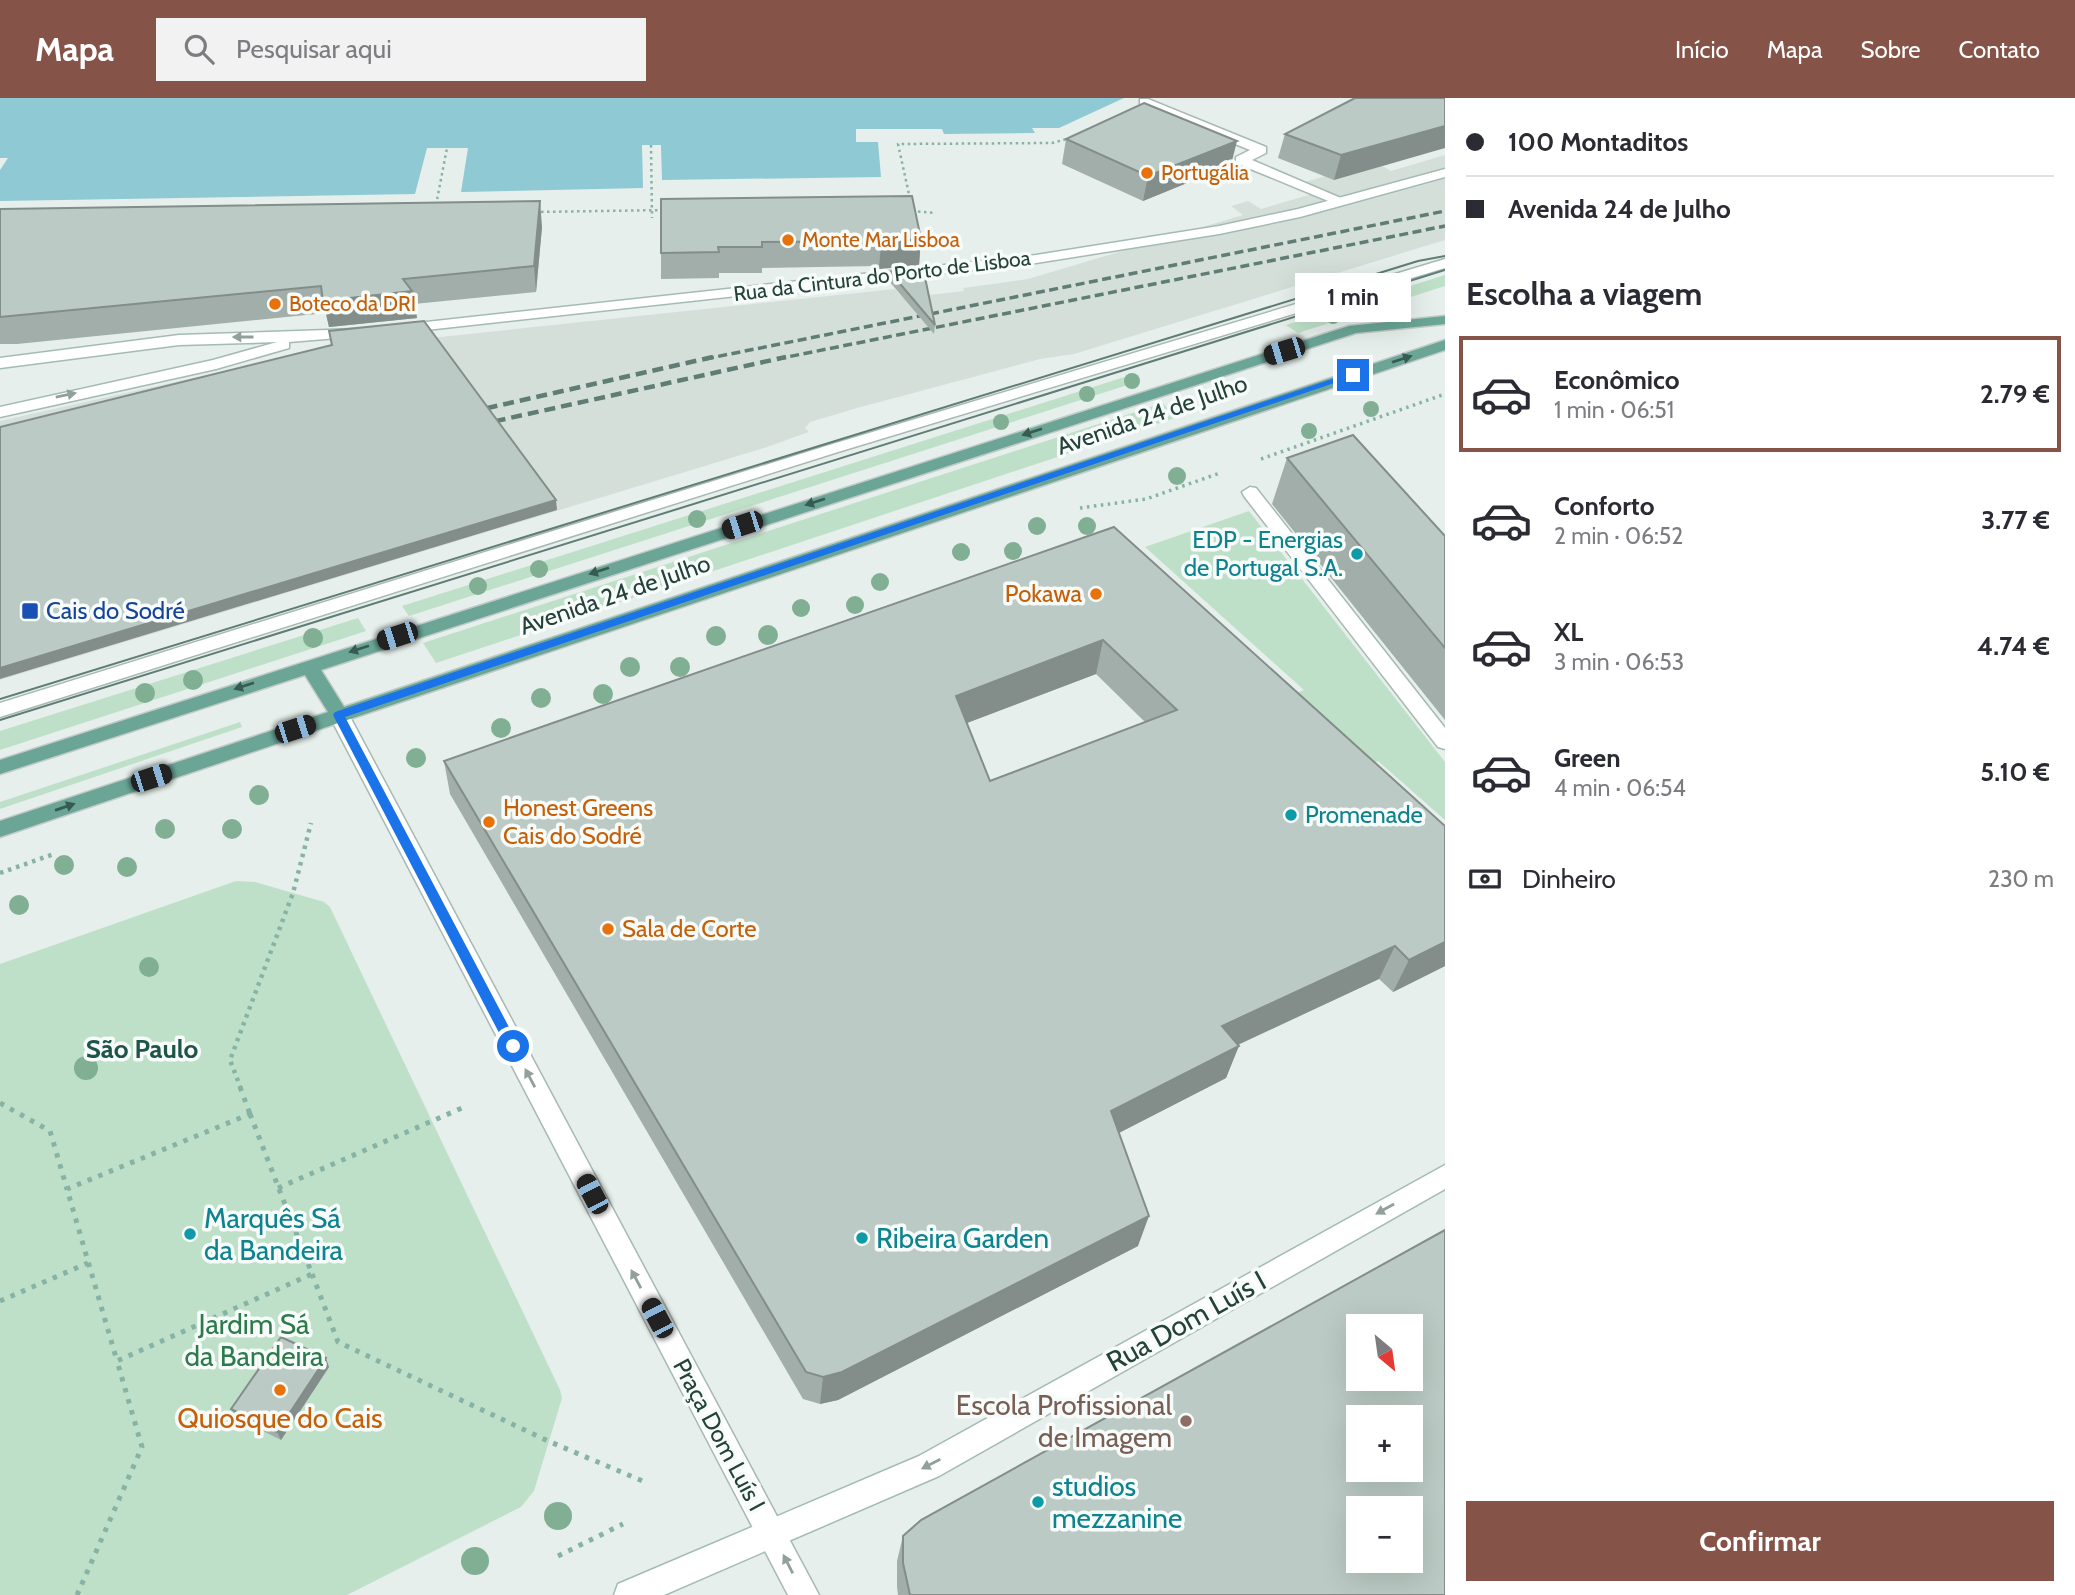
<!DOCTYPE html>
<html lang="pt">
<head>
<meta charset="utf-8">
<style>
	:root { --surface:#fff; --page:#f2f2f3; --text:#2b2b33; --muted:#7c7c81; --line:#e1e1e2; --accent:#855347 }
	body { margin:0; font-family:Cabin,sans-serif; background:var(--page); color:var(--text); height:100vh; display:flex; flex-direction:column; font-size:26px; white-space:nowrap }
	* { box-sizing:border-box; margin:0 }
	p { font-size:23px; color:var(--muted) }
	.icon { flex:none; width:38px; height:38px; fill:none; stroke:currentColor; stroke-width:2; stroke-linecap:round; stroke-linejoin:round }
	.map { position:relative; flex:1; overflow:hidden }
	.drawer { display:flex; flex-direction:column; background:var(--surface); width:630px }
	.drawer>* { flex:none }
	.banner { display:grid; align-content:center; height:154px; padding:0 21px; background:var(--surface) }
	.needle { width:46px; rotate:151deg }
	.fabs { position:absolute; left:1346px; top:1216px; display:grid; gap:14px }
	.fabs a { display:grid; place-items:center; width:77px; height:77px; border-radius:0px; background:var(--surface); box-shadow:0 7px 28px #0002; font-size:35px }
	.end { position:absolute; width:32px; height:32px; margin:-16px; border:9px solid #1a73e8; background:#fff; box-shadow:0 0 0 4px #fff }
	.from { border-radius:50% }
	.bubble { position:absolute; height:49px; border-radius:0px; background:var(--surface); box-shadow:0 7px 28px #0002; font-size:23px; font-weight:700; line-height:49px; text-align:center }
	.car { position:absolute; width:21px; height:42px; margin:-21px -10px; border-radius:9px; box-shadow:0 0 5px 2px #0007; background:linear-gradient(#222 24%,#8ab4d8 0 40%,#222 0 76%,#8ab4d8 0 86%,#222 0) }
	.banner b { display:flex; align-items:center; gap:24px; height:66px; font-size:26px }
	.banner b+b { border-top:2px solid var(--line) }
	.banner i { width:18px; height:18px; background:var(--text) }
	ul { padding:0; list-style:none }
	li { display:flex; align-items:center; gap:21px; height:116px; margin:0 14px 10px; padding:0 7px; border:4px solid transparent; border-radius:0px }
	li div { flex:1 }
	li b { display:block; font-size:26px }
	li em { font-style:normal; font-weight:700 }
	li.active { border-color:var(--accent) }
	li>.icon { width:63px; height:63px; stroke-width:1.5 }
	h2 { padding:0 21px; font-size:32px; line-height:84px }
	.pay { display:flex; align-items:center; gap:18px; height:77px; padding:0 21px; font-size:26px }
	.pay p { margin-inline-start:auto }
	.cta { display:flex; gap:14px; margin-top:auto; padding:14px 21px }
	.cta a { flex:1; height:80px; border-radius:0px; background:var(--accent); color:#fff; font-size:28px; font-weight:700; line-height:80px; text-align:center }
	header { display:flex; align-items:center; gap:42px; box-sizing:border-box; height:98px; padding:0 35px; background:var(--accent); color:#fff }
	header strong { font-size:33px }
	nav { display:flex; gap:38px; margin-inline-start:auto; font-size:24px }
	.search { width:490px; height:63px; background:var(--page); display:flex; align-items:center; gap:18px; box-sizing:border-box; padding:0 24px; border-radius:0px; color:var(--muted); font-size:26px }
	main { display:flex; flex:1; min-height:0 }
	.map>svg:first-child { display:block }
	.built { fill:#d4dfda }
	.green { fill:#bfe0c8 }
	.water { fill:#8ec9d4 }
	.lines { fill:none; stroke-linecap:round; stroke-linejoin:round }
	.lane-casing { stroke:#a8b8b2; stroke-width:3 }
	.street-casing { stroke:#a8b8b2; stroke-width:3 }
	.secondary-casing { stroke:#a4bbb3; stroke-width:3 }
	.primary-casing { stroke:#c2cac8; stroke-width:3 }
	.path-far3 { stroke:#86b3a5; stroke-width:2.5; stroke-dasharray:2.5 3.5; stroke-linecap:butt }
	.path-far2 { stroke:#86b3a5; stroke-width:3.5; stroke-dasharray:2.5 4.5; stroke-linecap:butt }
	.path-far1 { stroke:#86b3a5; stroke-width:4.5; stroke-dasharray:3.5 5; stroke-linecap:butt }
	.path { stroke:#86b3a5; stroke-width:5; stroke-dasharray:4.5 7; stroke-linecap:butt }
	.lane { fill:#fff; fill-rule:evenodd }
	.street { fill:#fff; fill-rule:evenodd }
	.secondary { fill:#fff; fill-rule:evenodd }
	.primary { fill:#6aa596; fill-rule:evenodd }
	.tram { stroke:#5f7d75; stroke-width:2 }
	.rail-far1 { stroke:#5f7d75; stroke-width:3.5; stroke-dasharray:9 4.5; stroke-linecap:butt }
	.rail { stroke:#5f7d75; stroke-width:4.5; stroke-dasharray:11 6; stroke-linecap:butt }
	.tree { fill:#80af93 }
	.wall { fill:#a1aea9; fill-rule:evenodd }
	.shaded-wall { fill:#838d89 }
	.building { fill:#bbcac4; stroke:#838d89; stroke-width:2; fill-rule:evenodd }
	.oneway { fill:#92a09c }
	.oneway2 { fill:#365b51 }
	.route { fill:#1a73e8 }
	.food-dot { fill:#e8710a; stroke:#f7fbf9; stroke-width:2.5 }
	.culture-dot { fill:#0f9aa8; stroke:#f7fbf9; stroke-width:2.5 }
	.transit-dot { fill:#1a4fb4; stroke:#f7fbf9; stroke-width:2.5 }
	.education-dot { fill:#8d6e63; stroke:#f7fbf9; stroke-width:2.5 }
	.labels { text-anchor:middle; stroke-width:7; stroke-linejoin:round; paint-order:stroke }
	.far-food-label { font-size:21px; fill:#c56008; stroke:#f7fbf9; text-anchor:start }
	.far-street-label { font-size:21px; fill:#24423a; stroke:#f7fbf9 }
	.street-label { font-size:24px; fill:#24423a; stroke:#f7fbf9 }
	.culture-label { font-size:24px; fill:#0d838f; stroke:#f7fbf9; text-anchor:end }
	.food-label { font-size:24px; fill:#c56008; stroke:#f7fbf9; text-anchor:start }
	.transit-label { font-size:24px; fill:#164399; stroke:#f7fbf9; text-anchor:start }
	.neighbourhood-label { font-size:26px; font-weight:bold; fill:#1f5548; stroke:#f7fbf9 }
	.near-culture-label { font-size:28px; fill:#0d838f; stroke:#f7fbf9; text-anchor:start }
	.near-street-label { font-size:28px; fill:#24423a; stroke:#f7fbf9 }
	.near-park-label { font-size:28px; fill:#2d7a4b; stroke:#f7fbf9 }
	.near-education-label { font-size:28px; fill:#785e54; stroke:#f7fbf9; text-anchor:end }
	.near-food-label { font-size:28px; fill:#c56008; stroke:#f7fbf9 }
</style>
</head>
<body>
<header>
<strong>Mapa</strong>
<div class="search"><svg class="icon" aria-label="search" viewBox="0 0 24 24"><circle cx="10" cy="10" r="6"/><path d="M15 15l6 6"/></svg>Pesquisar aqui</div>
<nav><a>Início</a><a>Mapa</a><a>Sobre</a><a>Contato</a></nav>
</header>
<main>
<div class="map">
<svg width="1445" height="1497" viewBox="0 0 1445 1497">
	<rect width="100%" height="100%" fill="#e6efeb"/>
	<polygon class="built" points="1445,57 1445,142 1074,256 1040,261 857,310 810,324 805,330 809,334 767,349 0,582 0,323 292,258 431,240 895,191 903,200 964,193 963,190 1028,181 1243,117 1231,108 1248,103 1261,111 1319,94 1305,84 1375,64 1391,73"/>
	<g class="green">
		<polygon points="1445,177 1445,188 1298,235 1286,227"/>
		<polygon points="1134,276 1140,283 409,518 402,508"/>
		<polygon points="1163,305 1175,320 436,565 423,545"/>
		<polygon points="1249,413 1445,664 1445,722 1378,663 1346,677 1269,607 1304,592 1145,449"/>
		<polygon points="358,520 366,533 0,652 0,633"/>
		<polygon points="240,624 242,629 0,711 0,704"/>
		<polygon points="236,783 255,784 324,804 330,809 560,1292 562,1300 534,1393 521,1409 347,1497 0,1497 0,866"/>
	</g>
	<polygon class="water" points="0,0 1124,0 1059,30 1032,30 1035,35 944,36 942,31 856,31 856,44 878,44 881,79 662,82 661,47 642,47 643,90 461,94 468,50 427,50 415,96 0,103 0,72 8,60 0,60"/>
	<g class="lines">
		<g class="lane-casing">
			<polygon id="lane" points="1445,161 1445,170 838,354 0,619 0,605 826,348"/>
		</g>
		<g class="street-casing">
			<g id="street">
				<polygon points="1140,1 1148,1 1266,49 1266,55 1252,62 1350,104 1338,107 1236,65 1236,59 1250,52 1140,7"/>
				<polygon points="1250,389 1256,390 1445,630 1445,651 1438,649 1244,398 1242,394"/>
				<polygon points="339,610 349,617 819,1497 788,1497 329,617"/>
			</g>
		</g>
		<g class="secondary-casing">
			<g id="secondary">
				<polygon points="1445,71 1445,79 1300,119 1219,136 1036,165 399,235 392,231 399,227 1036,157 1219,128 1298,111"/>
				<polygon points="357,231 362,232 362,238 289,244 289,250 216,271 0,319 0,309 213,262 277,244 179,247 0,270 0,260 179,237"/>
				<polygon points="1445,1067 1445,1091 939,1378 664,1497 614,1497 618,1486 919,1358"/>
			</g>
		</g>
		<g class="primary-casing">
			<polygon id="primary" points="1445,218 1445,226 1356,235 321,572 344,609 1445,242 1445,252 0,739 0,723 328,614 305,577 0,676 0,662 1349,228"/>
		</g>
		<g class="path-far3">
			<polyline points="651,47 652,120"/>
			<polyline points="910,101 898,46 1052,45 1071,40"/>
			<polyline points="436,107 447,50"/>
			<polyline points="912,113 936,115"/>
			<polyline points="535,114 666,112"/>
		</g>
		<g class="path-far2">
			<polyline points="1261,361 1445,296"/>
			<polyline points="1080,410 1146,401 1220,375"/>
		</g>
		<g class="path-far1">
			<polyline points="0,775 54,756"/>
			<polyline points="241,991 230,962 293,795 311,725"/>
		</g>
		<g class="path">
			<polyline points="240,989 250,1016"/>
			<polyline points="0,1005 50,1033 67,1091"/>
			<polygon points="250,1016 312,1176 117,1263 67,1091"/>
			<polyline points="278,1090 462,1010"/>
			<polyline points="312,1176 338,1244 548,1343 645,1384"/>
			<polyline points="0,1203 88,1165"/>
			<polyline points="558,1458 623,1426"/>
			<polyline points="77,1497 142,1349 117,1263"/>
		</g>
		<use href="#lane" class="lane"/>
		<use href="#street" class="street"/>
		<use href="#secondary" class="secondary"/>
		<use href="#primary" class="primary"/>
		<g class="tram">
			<polyline points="0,601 1418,163 1445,158"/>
			<polyline points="0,622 1445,172"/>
		</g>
		<g class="rail-far1">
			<polyline points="705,261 1445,113"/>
			<polyline points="777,261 1445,128"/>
		</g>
		<g class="rail">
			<polyline points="470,314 713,259"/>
			<polyline points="478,327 786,259"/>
		</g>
	</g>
	<g class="tree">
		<circle cx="1364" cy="209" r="7"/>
		<circle cx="1333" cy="219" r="7"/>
		<circle cx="1132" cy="283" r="8"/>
		<circle cx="1087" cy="296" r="8"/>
		<circle cx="1371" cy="311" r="8"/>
		<circle cx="1001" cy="324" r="8"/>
		<circle cx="1309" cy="333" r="8"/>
		<circle cx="1177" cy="378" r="9"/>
		<circle cx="697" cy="421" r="9"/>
		<circle cx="1037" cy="428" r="9"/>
		<circle cx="1087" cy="428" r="9"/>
		<circle cx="1013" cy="453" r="9"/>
		<circle cx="961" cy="454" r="9"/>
		<circle cx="539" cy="471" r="9"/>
		<circle cx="880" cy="484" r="9"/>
		<circle cx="478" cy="488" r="9"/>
		<circle cx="855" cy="507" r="9"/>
		<circle cx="801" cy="510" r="9"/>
		<circle cx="768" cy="537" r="10"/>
		<circle cx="716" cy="538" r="10"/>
		<circle cx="313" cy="540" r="10"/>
		<circle cx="630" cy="569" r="10"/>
		<circle cx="680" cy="569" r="10"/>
		<circle cx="193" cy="582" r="10"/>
		<circle cx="145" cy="595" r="10"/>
		<circle cx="603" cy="596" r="10"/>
		<circle cx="541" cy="600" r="10"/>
		<circle cx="501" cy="630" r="10"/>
		<circle cx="416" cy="660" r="10"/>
		<circle cx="259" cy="697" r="10"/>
		<circle cx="165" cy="731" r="10"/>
		<circle cx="232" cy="731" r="10"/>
		<circle cx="64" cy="767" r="10"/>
		<circle cx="127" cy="769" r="10"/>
		<circle cx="19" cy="807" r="10"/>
		<circle cx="149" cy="869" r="10"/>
		<circle cx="86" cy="970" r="12"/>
		<circle cx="558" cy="1418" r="14"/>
		<circle cx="475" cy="1463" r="14"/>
	</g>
	<g class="wall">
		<polygon points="1445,0 1334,82 1278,60 1285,36"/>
		<polygon points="1066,41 1231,67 1143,103 1062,66"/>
		<polygon points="661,101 921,141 919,167 879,171 877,168 762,170 762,175 719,175 719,180 661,181"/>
		<polygon points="0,111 542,129 536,194 414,206 417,220 329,229 326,215 17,246 0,246"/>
		<polygon points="890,174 935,227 934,236 889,183"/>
		<polygon points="1287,360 1445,438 1445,622 1272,406"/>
		<path d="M1114,429L1445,868L1393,894L1379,881L1238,947L1226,980L1119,1035L1138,1148L838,1302L820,1306L803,1301L450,696L444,663ZM1096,576L1145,624L990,683L967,625Z"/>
		<polygon points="329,1269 281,1342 235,1319 231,1311"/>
		<polygon points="903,1438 1445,1497 898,1497 897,1489 897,1463"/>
	</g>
	<g class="shaded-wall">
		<polygon points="1445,28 1445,50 1334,82 1341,57"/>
		<polygon points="1237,43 1231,67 1143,103 1148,78"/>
		<polygon points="540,103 542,129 536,194 534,168"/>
		<polygon points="921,141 919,167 879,171 881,145"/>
		<polygon points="412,193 417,220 329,229 323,203"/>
		<polygon points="556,402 557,412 0,581 0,570"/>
		<polygon points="1103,542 1096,576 951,631 956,598"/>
		<polygon points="1445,844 1445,868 1393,894 1409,862"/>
		<polygon points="1395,848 1379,881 1209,960 1222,928"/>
		<polygon points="1239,948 1226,980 1101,1044 1111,1013"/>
		<polygon points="1149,1118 1138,1148 838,1302 820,1306 823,1279"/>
		<polygon points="326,1260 329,1269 281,1342 277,1334"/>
	</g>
	<g class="building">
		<polygon points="1355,0 1445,0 1445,28 1341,57 1285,36"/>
		<polygon points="1144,5 1237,43 1148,78 1066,41"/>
		<polygon points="912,98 921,141 881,145 878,143 762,144 762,149 718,149 719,154 661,155 661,101"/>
		<polygon points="540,103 534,168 403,181 412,193 323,203 321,188 0,219 0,111"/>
		<polygon points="923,170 935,227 890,174"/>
		<polygon points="424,223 556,402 0,570 0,329 332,247 329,233"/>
		<polygon points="1353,337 1445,438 1445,550 1287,360"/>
		<path d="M1114,429L1445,728V844L1409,862L1395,848L1222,928L1239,948L1111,1013L1149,1118L842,1274L823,1279L806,1274L444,663ZM1103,542L1177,612L990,683L956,598Z"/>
		<path d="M1445,1132V1497H910L903,1465V1438L921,1422ZM1358,1228H1410V1281H1358ZM1358,1320H1410V1372H1358ZM1358,1410H1410V1463H1358Z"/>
		<polygon points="281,1239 326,1260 277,1334 231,1311"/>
	</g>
	<defs><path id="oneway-solid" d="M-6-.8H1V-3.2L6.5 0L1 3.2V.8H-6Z" transform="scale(1.75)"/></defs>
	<g class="oneway">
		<use href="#oneway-solid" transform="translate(243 239) rotate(-180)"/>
		<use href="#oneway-solid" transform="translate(66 297) rotate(-12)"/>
		<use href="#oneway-solid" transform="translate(530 980) rotate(-118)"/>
		<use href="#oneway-solid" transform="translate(1385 1111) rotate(151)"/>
		<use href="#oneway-solid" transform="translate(636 1181) rotate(-118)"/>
		<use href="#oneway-solid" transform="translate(931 1366) rotate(153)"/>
		<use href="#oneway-solid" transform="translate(788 1466) rotate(-117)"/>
	</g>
	<g class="oneway2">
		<use href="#oneway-solid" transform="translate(1402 261) rotate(-18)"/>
		<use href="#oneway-solid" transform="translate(1032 334) rotate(162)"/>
		<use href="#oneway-solid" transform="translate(815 404) rotate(162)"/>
		<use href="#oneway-solid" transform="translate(599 473) rotate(162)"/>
		<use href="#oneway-solid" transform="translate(359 551) rotate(162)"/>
		<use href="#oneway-solid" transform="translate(244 588) rotate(162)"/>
		<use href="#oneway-solid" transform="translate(65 709) rotate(-19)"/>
	</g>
	<polygon class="route" points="1350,275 1358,277 345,619 519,948 517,952 508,952 333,617 335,614"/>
	<g class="food-dot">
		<circle cx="1147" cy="75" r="7"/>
		<circle cx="788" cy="142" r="7"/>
		<circle cx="275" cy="206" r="7"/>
		<circle cx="1096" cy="496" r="7"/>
		<circle cx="489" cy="724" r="7"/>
		<circle cx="608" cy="831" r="7"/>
		<circle cx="280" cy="1292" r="7"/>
	</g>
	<g class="culture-dot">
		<circle cx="1357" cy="456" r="7"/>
		<circle cx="1291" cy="717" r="7"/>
		<circle cx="190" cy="1136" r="7"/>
		<circle cx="862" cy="1140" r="7"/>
		<circle cx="1038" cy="1404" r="7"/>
	</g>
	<rect class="transit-dot" x="21" y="504" width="18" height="18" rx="3.5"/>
	<circle class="education-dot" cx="1186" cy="1323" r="7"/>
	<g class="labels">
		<g class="far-food-label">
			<text x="1161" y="82">Portugália</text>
			<text x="802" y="149">Monte Mar Lisboa</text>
			<text x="289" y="213">Boteco da DRI</text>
		</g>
		<g class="far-street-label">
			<text transform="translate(882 178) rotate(-7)" y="7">Rua da Cintura do Porto de Lisboa</text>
		</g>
		<g class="street-label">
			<text transform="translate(1152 317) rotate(-19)" y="8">Avenida 24 de Julho</text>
			<text transform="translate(615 497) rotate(-19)" y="8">Avenida 24 de Julho</text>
			<text transform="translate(719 1337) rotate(62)" y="8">Praça Dom Luís I</text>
		</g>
		<g class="culture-label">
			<text x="1343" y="450">EDP - Energias<tspan x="1343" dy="28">de Portugal S.A.</tspan></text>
			<text x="1305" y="725" text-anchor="start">Promenade</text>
		</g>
		<g class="food-label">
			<text x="1082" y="504" text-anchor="end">Pokawa</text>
			<text x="503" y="718">Honest Greens<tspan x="503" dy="28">Cais do Sodré</tspan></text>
			<text x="622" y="839">Sala de Corte</text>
		</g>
		<g class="transit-label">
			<text x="46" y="521">Cais do Sodré</text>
		</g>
		<g class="neighbourhood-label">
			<text x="142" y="960">São Paulo</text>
		</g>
		<g class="near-culture-label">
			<text x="204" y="1130">Marquês Sá<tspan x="204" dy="32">da Bandeira</tspan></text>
			<text x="876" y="1150">Ribeira Garden</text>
			<text x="1052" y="1398">studios<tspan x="1052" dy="32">mezzanine</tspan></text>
		</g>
		<g class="near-street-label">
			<text transform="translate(1186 1223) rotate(-29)" y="10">Rua Dom Luís I</text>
		</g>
		<g class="near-park-label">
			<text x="254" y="1236">Jardim Sá<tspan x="254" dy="32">da Bandeira</tspan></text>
		</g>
		<g class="near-education-label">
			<text x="1172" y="1317">Escola Profissional<tspan x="1172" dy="32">de Imagem</tspan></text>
		</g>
		<g class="near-food-label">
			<text x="280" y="1330">Quiosque do Cais</text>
		</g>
	</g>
</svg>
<div class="fabs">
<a><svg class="needle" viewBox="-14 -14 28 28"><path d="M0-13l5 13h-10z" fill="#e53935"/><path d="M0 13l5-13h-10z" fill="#7c7c81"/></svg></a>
<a>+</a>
<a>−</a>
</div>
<i class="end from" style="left:513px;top:948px"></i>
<i class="end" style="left:1353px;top:277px"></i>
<div class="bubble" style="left:1295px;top:175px;width:116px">1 min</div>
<i class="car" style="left:1284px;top:253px;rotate:253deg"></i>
<i class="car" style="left:742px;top:427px;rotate:252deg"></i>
<i class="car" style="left:397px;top:538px;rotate:252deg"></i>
<i class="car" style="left:295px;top:631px;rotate:72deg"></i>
<i class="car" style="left:151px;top:680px;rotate:72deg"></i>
<i class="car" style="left:592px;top:1096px;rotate:332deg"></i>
<i class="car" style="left:657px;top:1220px;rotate:332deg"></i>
</div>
<section class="drawer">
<div class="banner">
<b><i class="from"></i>100 Montaditos</b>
<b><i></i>Avenida 24 de Julho</b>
</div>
<h2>Escolha a viagem</h2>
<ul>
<li class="active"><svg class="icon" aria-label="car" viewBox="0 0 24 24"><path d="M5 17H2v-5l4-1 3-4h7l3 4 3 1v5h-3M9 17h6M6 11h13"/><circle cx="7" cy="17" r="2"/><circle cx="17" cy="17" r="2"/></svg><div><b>Econômico</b><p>1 min · 06:51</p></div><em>2.79 €</em></li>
<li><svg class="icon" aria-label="car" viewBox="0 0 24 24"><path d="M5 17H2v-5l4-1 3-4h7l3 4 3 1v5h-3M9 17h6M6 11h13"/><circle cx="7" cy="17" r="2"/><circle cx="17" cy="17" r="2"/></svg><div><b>Conforto</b><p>2 min · 06:52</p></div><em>3.77 €</em></li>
<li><svg class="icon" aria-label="car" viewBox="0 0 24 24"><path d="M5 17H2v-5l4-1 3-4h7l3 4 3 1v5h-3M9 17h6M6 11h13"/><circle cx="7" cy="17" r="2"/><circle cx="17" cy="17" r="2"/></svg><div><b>XL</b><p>3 min · 06:53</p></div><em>4.74 €</em></li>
<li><svg class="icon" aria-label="car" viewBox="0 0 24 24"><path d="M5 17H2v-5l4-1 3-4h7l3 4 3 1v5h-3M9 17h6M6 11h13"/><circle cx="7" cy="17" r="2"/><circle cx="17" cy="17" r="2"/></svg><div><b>Green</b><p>4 min · 06:54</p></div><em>5.10 €</em></li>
</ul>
<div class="pay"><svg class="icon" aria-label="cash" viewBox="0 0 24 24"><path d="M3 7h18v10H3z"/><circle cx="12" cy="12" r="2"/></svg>Dinheiro<p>230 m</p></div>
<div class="cta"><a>Confirmar</a></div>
</section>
</main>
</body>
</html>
